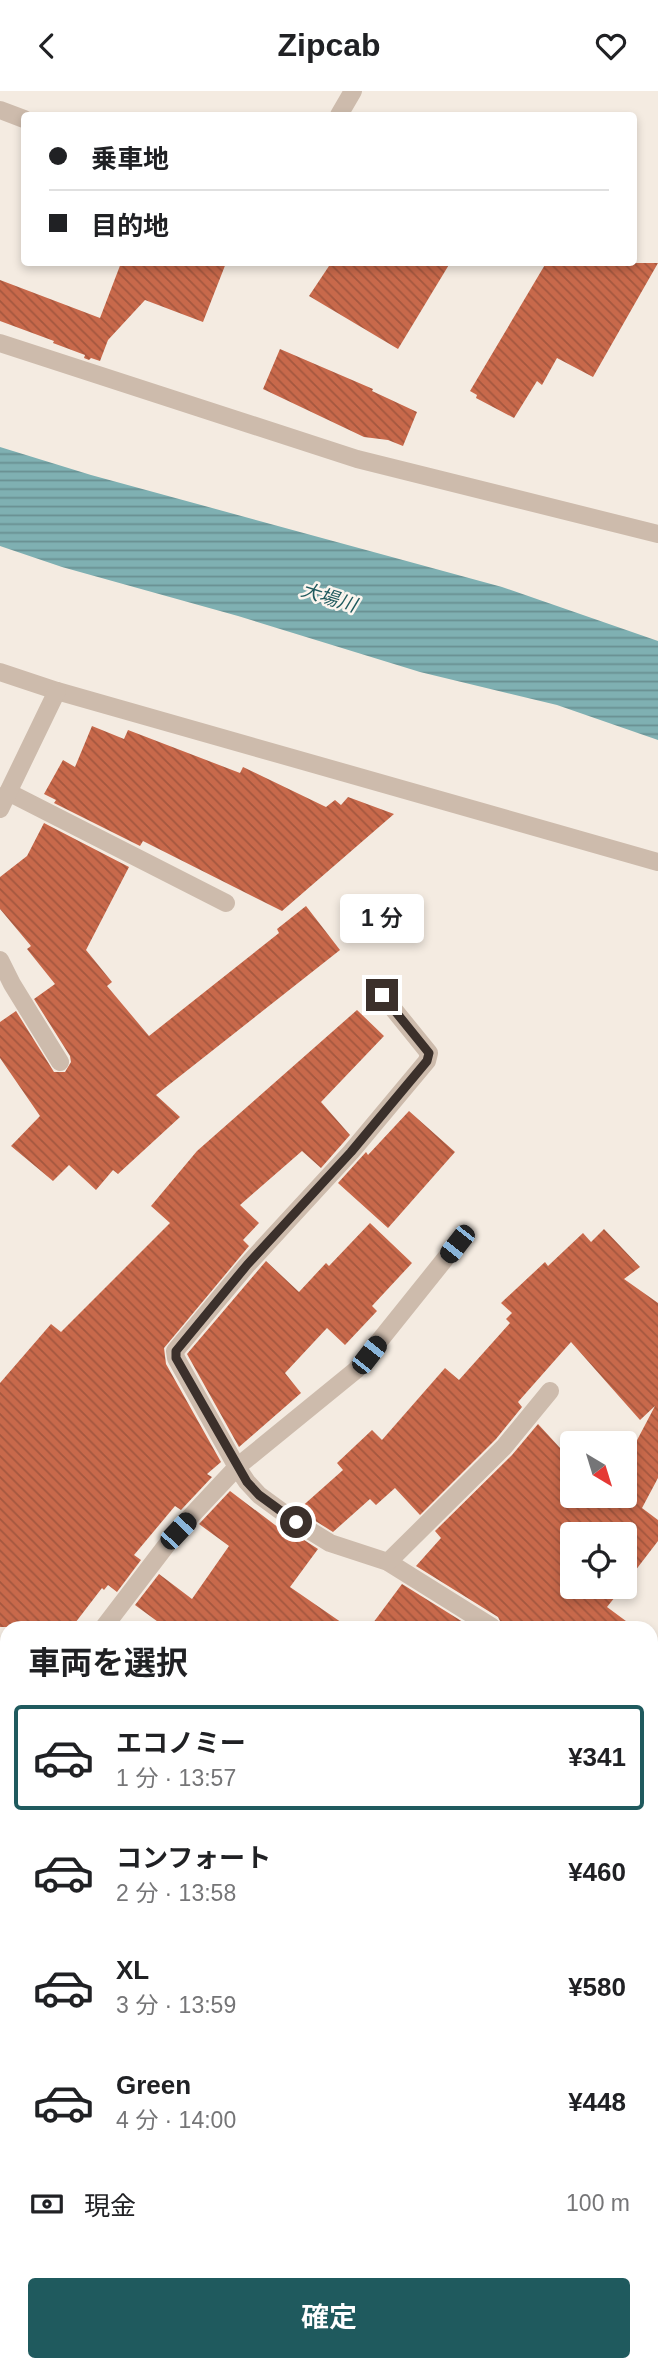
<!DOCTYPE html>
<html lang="ja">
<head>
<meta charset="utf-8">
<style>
	:root { --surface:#fff; --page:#f2f2f2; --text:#202124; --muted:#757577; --line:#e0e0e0; --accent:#1f5a5e }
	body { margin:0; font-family:Helvetica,"Noto Sans JP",sans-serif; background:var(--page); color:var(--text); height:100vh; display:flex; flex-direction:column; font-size:26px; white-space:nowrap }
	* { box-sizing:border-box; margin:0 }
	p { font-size:23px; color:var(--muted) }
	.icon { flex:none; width:38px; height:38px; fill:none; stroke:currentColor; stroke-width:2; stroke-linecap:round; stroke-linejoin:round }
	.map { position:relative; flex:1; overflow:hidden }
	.drawer { position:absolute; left:0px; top:1530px; width:658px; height:751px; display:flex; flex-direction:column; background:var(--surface); border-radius:21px 21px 0 0; box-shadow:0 4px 10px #0003 }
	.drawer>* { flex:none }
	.guide { position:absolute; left:21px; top:21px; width:616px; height:154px; border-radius:7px; box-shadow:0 4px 10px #0003; display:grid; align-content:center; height:154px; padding:0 28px; background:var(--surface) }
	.needle { width:46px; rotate:142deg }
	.fabs { position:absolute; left:560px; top:1340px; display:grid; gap:14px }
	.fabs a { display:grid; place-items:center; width:77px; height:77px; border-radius:7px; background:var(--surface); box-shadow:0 4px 10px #0003; font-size:35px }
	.end { position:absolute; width:32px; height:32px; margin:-16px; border:9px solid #3b302b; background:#fff; box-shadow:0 0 0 4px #fff }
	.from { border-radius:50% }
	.bubble { position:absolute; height:49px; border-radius:7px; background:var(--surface); box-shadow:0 4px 10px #0003; font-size:23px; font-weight:600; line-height:49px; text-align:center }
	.car { position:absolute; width:21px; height:42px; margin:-21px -10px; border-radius:9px; box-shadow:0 0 5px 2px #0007; background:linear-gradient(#222 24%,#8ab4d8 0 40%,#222 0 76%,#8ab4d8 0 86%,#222 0) }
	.guide b { display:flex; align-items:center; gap:24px; height:66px; font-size:26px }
	.guide b+b { border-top:2px solid var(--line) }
	.guide i { width:18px; height:18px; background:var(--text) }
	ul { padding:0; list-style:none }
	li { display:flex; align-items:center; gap:21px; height:105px; margin:0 14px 10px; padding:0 14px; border:4px solid transparent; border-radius:7px }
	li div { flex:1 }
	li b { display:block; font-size:26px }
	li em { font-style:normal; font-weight:600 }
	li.active { border-color:var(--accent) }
	li>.icon { width:63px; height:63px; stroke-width:1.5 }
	h2 { padding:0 28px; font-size:32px; line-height:84px }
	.pay { display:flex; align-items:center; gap:18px; height:77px; padding:0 28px; font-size:26px }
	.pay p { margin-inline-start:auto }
	.action { display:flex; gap:14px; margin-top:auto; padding:14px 28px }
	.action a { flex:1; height:80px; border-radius:7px; background:var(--accent); color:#fff; font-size:28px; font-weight:600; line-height:80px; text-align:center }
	header { display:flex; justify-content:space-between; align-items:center; height:91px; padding:0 28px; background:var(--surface); font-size:32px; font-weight:600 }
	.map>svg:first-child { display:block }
	.water { fill:url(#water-rules) }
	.building { fill:url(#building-back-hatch) }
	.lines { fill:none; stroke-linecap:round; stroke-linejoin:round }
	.service { stroke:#cdbbac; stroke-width:18 }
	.minor { stroke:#cdbbac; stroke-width:18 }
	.route { stroke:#3b302b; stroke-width:9 }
	.labels { text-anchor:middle; stroke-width:5; stroke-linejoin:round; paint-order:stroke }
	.water-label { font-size:19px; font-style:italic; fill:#1f5a5e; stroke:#fbf5ee }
</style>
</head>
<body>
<header><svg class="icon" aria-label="back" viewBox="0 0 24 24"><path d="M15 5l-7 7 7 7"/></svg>Zipcab<svg class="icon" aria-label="heart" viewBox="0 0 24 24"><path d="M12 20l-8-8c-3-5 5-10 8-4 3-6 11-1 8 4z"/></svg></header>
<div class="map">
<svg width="658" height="2279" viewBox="0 0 658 2279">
	<defs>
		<pattern id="water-rules" width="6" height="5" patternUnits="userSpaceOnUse" patternTransform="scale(1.75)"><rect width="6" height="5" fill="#7fb0b2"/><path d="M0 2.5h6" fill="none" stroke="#699091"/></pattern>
		<pattern id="building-back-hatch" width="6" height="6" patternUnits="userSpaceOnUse" patternTransform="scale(1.75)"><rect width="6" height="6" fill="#c8694b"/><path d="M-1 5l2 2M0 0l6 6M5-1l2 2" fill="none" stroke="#a4573f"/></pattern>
	</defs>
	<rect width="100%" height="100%" fill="#f4ebe1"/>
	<polygon class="water" points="0,356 91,384 502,496 658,550 658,649 557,614 420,581 238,525 62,476 0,455"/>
	<g class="building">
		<polygon points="121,172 226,172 203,231 145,209 108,249 100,270 91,267 89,269 84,267 85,264 53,252 54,250 0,230 0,189 100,227"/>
		<polygon points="331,172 450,172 398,258 309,205"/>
		<polygon points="546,172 658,172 593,286 557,267 542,294 537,290 514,327 476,307 477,304 470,300"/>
		<polygon points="280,258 373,298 372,300 417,321 403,355 388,349 364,346 263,298"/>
		<polygon points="92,635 124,648 128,639 240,682 243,676 326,716 335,709 341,714 348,706 394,723 282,820 143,750 140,755 54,712 56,709 44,703 63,669 75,676"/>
		<polygon points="44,732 129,776 86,859 112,891 107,895 149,945 279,842 277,838 306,815 340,859 156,1004 180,1026 118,1083 113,1079 96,1099 69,1074 53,1090 11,1055 40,1025 0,967 0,931 16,920 54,981 65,981 71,971 70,965 34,908 55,893 27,858 31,855 0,818 0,786 27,765"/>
		<polygon points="357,919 384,945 321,1011 350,1044 321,1077 302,1060 240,1114 259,1132 243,1149 249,1155 164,1257 166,1273 221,1371 207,1383 212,1386 181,1419 175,1415 134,1464 141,1469 117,1501 108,1494 104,1499 102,1497 72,1536 0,1536 0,1292 51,1233 61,1241 170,1132 151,1115 197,1060"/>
		<polygon points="409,1020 455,1061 388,1137 338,1092 366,1061 368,1064"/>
		<polygon points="370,1132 412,1172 372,1215 377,1220 345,1254 327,1237 285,1282 301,1302 239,1356 187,1263 266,1170 299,1201 326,1172 329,1175"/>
		<polygon points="604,1138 640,1176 624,1188 658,1212 658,1387 642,1417 658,1429 658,1450 625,1493 625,1444 572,1444 572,1496 623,1496 607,1516 634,1536 503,1536 498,1526 416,1475 441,1447 435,1440 512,1364 538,1333 572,1370 572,1405 625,1405 625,1372 655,1315 640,1329 571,1251 518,1311 522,1316 496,1348 420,1424 395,1397 376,1414 370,1408 333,1441 298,1419 343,1379 337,1372 372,1339 382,1349 445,1277 459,1289 510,1232 506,1228 512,1222 501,1212 545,1171 548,1175 583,1142 591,1151"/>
		<polygon points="230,1400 279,1437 281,1434 318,1458 290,1496 348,1536 165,1536 135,1514 159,1483 192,1508 229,1455 199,1433"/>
		<polygon points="402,1493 471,1536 370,1536"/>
	</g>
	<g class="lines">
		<polyline class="service" points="8,701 226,812"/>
		<g class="minor">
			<polyline points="0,19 24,28"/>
			<polyline points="339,24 353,0"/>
			<polyline points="0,252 357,368 658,443"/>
			<polyline points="0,581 57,600 658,771"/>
			<polyline points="0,718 57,600"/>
			<polyline points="0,869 12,893 60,971"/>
			<polyline points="382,904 429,962 427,970 351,1061 247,1174 175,1260 176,1267 237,1376 247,1391 259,1404 296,1431 330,1452 388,1471 492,1536"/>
			<polyline points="388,1471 504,1356 550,1300"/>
			<polyline points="104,1536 178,1439 237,1376 356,1279 457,1153"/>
			<polyline points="651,1626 658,1630"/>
			<polyline points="0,1690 7,1677"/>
			<polyline points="0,1749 7,1754"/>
			<polyline points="0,2007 7,2001"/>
			<polyline points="651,2127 658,2132"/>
		</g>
	</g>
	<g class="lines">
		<polyline class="route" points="296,1431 259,1404 247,1391 176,1267 176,1260 247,1174 351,1061 427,970 429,962 382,904"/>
	</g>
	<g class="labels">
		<g class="water-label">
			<text transform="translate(329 506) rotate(17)" y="7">大場川</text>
		</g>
	</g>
</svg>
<div class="fabs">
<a><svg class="needle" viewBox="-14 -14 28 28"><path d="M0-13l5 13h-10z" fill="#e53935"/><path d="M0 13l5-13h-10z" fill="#757577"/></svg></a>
<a><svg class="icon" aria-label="locate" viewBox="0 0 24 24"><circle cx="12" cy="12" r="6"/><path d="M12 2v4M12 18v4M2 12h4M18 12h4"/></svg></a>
</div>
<i class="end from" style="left:296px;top:1431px"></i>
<i class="end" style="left:382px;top:904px"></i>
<div class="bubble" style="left:340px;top:803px;width:84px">1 分</div>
<i class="car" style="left:457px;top:1153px;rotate:218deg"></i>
<i class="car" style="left:369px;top:1264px;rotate:38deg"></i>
<i class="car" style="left:178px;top:1440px;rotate:43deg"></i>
<div class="guide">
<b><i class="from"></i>乗車地</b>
<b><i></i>目的地</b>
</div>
<section class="drawer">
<h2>車両を選択</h2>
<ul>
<li class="active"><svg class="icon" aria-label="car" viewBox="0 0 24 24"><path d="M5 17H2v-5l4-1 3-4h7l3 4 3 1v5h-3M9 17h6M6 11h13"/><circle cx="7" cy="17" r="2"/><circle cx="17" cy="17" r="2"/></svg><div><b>エコノミー</b><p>1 分 · 13:57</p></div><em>¥341</em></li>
<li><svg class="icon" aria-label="car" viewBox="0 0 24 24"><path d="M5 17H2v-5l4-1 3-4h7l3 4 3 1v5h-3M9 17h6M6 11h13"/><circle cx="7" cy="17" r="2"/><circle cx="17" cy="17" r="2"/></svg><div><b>コンフォート</b><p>2 分 · 13:58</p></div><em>¥460</em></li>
<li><svg class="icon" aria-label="car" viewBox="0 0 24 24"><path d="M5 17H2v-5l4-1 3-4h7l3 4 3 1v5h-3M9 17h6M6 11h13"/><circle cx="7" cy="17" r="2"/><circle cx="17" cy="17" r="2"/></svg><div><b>XL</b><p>3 分 · 13:59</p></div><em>¥580</em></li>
<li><svg class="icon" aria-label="car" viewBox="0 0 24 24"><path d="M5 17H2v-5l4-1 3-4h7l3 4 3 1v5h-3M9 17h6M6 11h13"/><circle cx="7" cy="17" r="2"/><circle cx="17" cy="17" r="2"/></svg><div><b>Green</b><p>4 分 · 14:00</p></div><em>¥448</em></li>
</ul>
<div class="pay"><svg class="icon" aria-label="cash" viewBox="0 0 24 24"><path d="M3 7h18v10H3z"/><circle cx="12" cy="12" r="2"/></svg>現金<p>100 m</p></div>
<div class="action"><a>確定</a></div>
</section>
</div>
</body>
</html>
